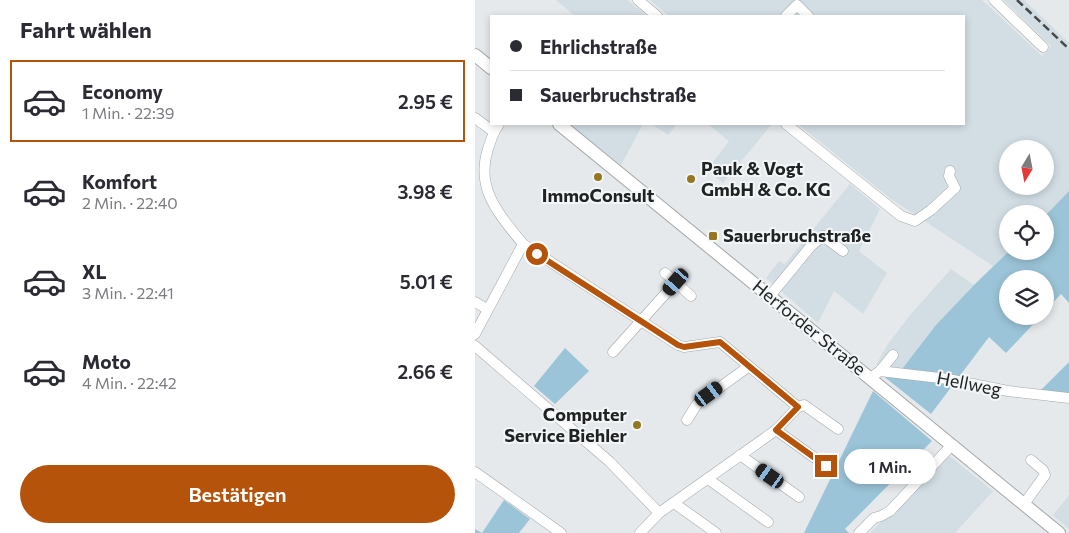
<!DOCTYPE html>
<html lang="de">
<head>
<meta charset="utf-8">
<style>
	:root { --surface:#fff; --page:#f2f2f3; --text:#2b2b33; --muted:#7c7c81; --line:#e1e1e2; --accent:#b45309 }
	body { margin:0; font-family:Commissioner,sans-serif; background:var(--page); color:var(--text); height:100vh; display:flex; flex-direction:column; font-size:19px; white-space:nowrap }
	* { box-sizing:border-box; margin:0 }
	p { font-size:16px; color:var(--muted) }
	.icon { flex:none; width:28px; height:28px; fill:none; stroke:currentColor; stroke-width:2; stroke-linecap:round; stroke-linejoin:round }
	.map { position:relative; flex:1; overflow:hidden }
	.sheet { display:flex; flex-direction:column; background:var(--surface); width:475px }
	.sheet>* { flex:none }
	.hud { position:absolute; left:15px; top:15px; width:475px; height:110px; border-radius:0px; box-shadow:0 2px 8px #0003; display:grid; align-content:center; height:110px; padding:0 20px; background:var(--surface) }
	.needle { width:32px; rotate:190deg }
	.buttons { position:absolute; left:524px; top:140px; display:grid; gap:10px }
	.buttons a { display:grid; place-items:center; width:55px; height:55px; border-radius:50%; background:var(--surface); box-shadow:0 2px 8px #0003; font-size:25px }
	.end { position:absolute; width:22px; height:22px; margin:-11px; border:6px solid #b45309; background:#fff; box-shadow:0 0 0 2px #fff }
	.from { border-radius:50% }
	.bubble { position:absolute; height:35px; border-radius:18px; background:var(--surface); box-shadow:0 2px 8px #0003; font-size:16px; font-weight:600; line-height:35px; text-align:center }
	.car { position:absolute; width:15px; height:30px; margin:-15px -8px; border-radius:6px; box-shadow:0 0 4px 1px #0007; background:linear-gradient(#222 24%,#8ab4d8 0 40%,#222 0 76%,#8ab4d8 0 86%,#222 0) }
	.hud b { display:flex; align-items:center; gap:18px; height:48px; font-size:19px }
	.hud b+b { border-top:1px solid var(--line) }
	.hud i { width:12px; height:12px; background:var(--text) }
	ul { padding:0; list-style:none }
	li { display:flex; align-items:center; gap:15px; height:82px; margin:0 10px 8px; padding:0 10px; border:2px solid transparent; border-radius:0px }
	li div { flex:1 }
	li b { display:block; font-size:19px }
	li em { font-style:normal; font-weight:600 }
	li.selected { border-color:var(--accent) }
	li>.icon { width:45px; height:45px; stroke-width:1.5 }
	h2 { padding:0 20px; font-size:22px; line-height:60px }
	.cta { display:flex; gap:10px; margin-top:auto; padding:10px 20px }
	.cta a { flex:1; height:58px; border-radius:30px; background:var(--accent); color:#fff; font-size:20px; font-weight:600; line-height:58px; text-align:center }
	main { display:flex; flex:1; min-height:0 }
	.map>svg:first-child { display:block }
	.built { fill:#d2dee4; fill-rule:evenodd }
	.green { fill:#9bc4d8 }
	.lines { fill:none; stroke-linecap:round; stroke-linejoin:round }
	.minor-casing { stroke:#a3a7a9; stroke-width:11 }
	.major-casing { stroke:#a3a7a9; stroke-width:14 }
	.minor { stroke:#fff; stroke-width:10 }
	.major { stroke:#fff; stroke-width:12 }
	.rail { stroke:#464949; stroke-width:2.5; stroke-dasharray:8 4; stroke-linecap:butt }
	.route { stroke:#b45309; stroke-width:6 }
	.poi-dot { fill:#94771f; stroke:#f2f6f8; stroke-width:2 }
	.labels { text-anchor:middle; stroke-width:4; stroke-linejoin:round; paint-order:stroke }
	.poi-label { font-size:18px; font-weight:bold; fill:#212323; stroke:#f2f6f8; text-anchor:start }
	.street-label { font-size:18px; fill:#212323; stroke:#f2f6f8 }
</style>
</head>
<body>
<main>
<section class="sheet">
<h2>Fahrt wählen</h2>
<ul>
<li class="selected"><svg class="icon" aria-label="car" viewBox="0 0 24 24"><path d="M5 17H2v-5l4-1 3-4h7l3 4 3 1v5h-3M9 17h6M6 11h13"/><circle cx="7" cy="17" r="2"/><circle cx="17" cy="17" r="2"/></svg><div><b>Economy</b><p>1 Min. · 22:39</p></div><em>2.95 €</em></li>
<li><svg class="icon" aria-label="car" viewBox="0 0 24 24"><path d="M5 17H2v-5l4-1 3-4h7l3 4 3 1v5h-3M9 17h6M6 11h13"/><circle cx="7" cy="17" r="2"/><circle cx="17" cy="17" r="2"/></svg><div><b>Komfort</b><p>2 Min. · 22:40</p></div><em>3.98 €</em></li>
<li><svg class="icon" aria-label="car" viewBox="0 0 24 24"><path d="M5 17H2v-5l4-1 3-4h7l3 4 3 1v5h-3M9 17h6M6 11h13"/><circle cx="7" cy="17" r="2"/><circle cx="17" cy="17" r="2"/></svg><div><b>XL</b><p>3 Min. · 22:41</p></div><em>5.01 €</em></li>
<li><svg class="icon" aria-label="car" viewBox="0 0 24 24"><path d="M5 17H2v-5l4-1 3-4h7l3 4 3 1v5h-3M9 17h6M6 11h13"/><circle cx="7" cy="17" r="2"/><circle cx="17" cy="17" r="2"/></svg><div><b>Moto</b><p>4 Min. · 22:42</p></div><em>2.66 €</em></li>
</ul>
<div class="cta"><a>Bestätigen</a></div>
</section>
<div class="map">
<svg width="594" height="533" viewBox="0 0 594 533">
	<rect width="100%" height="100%" fill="#e5e9eb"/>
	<g class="built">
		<polygon points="81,0 152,0 172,16 100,16"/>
		<path d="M175,0H507L567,56L576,46L529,0H549L594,43V191L570,216V214H532L534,251L518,266L416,199L323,124H489V16H194ZM532,149H570V186H532Z"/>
		<polygon points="94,124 168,124 146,165"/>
		<polygon points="177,124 202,124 193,135"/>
		<polygon points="233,124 297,124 248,183 232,170 254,141"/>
		<polygon points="375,184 405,209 384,251 412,273 388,314 359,291 343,323 291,278 304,261 310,264"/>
		<polygon points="476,269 499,285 461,325 427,369 401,365 413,344 436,314"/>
		<polygon points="472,454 518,491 480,533 395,533"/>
		<polygon points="594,495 594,529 578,515"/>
	</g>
	<g class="green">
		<polygon points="594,191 594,303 586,294 570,311 570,279 532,279 532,316 566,316 531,353 514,337 456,414 407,375 427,369 461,325 499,285 534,251 570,251 570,216"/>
		<polygon points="90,348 114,371 80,404 59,386"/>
		<polygon points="594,362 594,395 565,391"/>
		<polygon points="398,391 457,441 370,529 374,533 329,533"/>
		<polygon points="29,500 55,519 44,533 0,533 0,529 7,533"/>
	</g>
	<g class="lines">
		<g class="minor-casing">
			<g id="minor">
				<polyline points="163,0 182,16"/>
				<polyline points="519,0 568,47"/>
				<polyline points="311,16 322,5 333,16"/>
				<polyline points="0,118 19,132"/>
				<polyline points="311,124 426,216 440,221 456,210 480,188 474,176 475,171"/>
				<polyline points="48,244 203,345 209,347 245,342 323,407"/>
				<polyline points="190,273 216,296"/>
				<polyline points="295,296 336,246 348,236 368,251"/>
				<polyline points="0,302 12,309"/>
				<path d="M0,334L48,244C24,214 0,189 13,149C16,140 18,132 24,124"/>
				<polyline points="0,346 135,462 184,513"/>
				<polyline points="138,352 201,282"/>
				<polyline points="405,371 418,355"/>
				<polyline points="395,378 405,371 473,379 533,391 594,398"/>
				<polyline points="212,420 222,404 273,367"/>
				<polyline points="301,430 351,466"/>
				<polyline points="265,455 324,497"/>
				<polyline points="0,472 86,533"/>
				<polyline points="233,479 293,522"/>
				<polyline points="199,503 241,533"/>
				<polyline points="549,504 570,475 568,470 556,460"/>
				<polyline points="165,533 184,513 301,430 323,407 329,405 363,429"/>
				<polyline points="384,533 399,518 406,516 415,511 477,445"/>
			</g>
		</g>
		<g class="major-casing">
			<g id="major">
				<polyline points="0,55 16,68"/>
				<polyline points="84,124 584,533"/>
			</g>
		</g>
		<use href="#minor" class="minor"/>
		<use href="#major" class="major"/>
		<polyline class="rail" points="542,0 594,49"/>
	</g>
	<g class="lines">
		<polyline class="route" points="62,254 203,345 209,347 245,342 323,407 301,430 351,466"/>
	</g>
	<g class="poi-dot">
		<circle cx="123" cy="177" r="5"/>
		<circle cx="216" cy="179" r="5"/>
		<rect x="233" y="231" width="10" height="10" rx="2.5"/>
		<circle cx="162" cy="425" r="5"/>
	</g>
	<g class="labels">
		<g class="poi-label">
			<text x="226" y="175">Pauk &amp; Vogt<tspan x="226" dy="21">GmbH &amp; Co. KG</tspan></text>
			<text x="123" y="202" text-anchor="middle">ImmoConsult</text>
			<text x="248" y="242">Sauerbruchstraße</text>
			<text x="152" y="421" text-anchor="end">Computer<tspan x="152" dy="21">Service Biehler</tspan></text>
		</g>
		<g class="street-label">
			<text transform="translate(334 328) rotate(39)" y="6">Herforder Straße</text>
			<text transform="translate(494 384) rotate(11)" y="6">Hellweg</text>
		</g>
	</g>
</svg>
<div class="buttons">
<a><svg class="needle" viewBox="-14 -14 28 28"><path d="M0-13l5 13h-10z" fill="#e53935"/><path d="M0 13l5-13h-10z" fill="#7c7c81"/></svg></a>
<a><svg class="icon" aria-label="locate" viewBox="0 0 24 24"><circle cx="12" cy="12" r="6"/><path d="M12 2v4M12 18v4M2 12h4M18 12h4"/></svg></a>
<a><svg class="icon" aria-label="layers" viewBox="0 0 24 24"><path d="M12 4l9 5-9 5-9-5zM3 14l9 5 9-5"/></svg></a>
</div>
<i class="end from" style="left:62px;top:254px"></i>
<i class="end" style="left:351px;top:466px"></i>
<div class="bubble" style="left:369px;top:449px;width:92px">1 Min.</div>
<i class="car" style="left:201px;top:282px;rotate:221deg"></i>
<i class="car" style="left:234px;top:394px;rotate:54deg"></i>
<i class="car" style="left:295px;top:476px;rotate:305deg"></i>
<div class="hud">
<b><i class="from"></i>Ehrlichstraße</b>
<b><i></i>Sauerbruchstraße</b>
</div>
</div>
</main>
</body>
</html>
